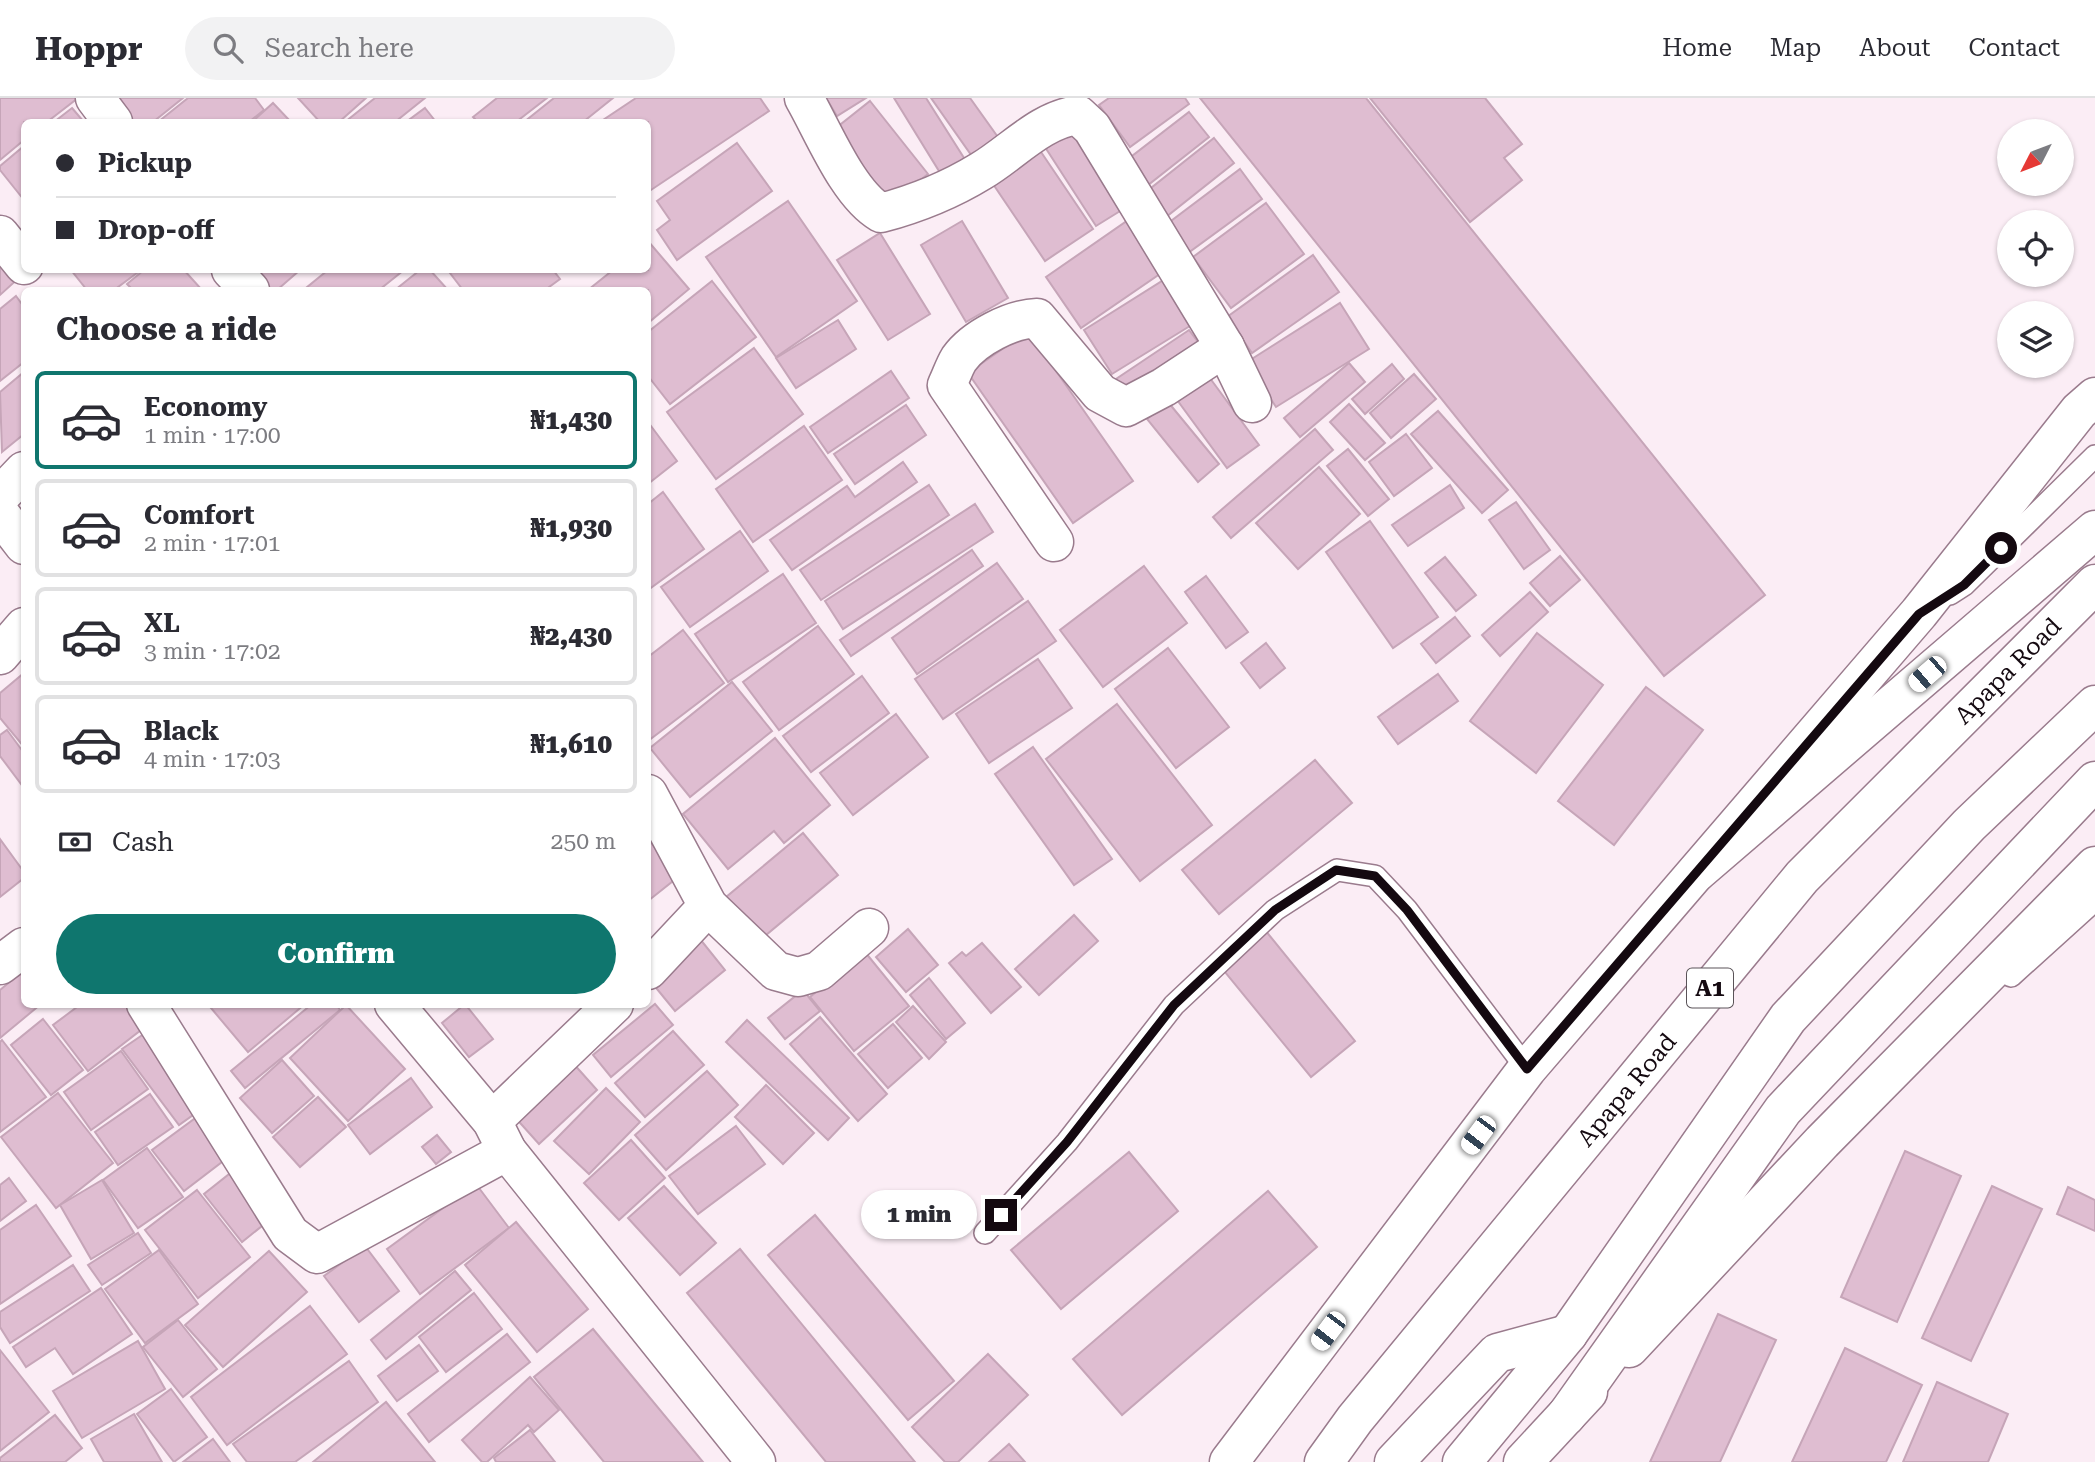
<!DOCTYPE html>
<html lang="en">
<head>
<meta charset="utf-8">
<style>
	:root { --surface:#fff; --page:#f2f2f3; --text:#2b2b33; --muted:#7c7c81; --line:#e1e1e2; --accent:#0f766e }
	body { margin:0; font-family:"Roboto Serif",serif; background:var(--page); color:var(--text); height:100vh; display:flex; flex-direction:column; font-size:26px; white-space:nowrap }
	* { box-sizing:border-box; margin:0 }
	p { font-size:23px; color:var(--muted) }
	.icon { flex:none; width:38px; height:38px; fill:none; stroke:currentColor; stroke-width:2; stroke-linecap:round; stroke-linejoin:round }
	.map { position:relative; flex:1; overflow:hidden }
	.panel { position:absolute; left:21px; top:189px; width:630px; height:721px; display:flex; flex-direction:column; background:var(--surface); border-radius:10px; box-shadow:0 2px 5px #0004 }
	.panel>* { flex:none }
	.guide { position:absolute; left:21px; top:21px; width:630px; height:154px; border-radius:10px; box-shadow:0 2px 5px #0004; display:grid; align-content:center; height:154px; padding:0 35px; background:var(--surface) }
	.needle { width:46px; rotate:228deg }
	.controls { position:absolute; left:1997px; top:21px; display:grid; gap:14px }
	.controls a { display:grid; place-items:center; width:77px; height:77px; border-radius:50%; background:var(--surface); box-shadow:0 2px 5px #0004; font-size:35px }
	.end { position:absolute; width:32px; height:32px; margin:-16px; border:9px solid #140910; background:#fff; box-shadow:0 0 0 4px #fff }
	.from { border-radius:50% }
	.bubble { position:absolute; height:49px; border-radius:24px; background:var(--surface); box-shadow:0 2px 5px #0004; font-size:23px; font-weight:800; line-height:49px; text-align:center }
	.car { position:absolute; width:21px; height:42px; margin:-21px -10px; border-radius:9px; box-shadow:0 0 5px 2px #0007; background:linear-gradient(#fff 24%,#345 0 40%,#fff 0 76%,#345 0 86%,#fff 0) }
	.guide b { display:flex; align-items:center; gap:24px; height:66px; font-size:26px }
	.guide b+b { border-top:2px solid var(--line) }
	.guide i { width:18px; height:18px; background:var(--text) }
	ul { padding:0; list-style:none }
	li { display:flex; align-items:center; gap:21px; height:98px; margin:0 14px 10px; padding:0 21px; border:4px solid var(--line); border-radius:10px }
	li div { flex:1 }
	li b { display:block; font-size:26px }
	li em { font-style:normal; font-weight:800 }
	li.on { border-color:var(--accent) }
	li>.icon { width:63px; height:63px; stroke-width:1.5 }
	h2 { padding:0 35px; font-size:32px; line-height:84px }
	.pay { display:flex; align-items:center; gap:18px; height:77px; padding:0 35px; font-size:26px }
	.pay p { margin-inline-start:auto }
	.primary-button { display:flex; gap:14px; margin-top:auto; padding:14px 35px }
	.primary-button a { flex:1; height:80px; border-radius:42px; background:var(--accent); color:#fff; font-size:28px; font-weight:800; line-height:80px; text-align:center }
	header { display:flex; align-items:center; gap:42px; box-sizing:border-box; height:98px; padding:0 35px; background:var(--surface); border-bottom:2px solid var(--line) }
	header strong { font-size:33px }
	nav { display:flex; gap:38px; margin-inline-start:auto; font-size:24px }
	.search { width:490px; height:63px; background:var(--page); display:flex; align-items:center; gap:18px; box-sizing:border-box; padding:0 24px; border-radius:38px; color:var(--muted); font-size:26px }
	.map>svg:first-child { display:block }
	.building { fill:#dfbdd1; stroke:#c6a5b8; stroke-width:2 }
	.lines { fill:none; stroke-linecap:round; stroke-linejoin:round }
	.lane-casing { stroke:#9a7b8d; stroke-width:24 }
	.street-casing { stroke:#9a7b8d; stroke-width:41 }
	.primary-casing { stroke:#9a7b8d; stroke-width:41 }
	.highway-casing { stroke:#9a7b8d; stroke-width:41 }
	.lane { stroke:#fff; stroke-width:21 }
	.street { stroke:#fff; stroke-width:38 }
	.primary { stroke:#fff; stroke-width:38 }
	.highway { stroke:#fff; stroke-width:38 }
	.route { stroke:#140910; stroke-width:9 }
	.labels { text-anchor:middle; stroke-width:5; stroke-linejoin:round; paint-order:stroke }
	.shield { fill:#fff; stroke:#5a5358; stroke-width:2 }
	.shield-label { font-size:23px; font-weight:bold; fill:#140910 }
	.street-label { font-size:24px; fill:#140910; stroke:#fff }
</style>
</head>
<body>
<header>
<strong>Hoppr</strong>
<div class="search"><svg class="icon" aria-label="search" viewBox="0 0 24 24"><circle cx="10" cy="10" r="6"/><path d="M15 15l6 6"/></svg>Search here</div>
<nav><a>Home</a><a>Map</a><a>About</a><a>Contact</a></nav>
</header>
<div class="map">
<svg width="2095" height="1364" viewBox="0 0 2095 1364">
	<rect width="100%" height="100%" fill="#fbedf5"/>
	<g class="building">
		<polygon points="0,0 78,0 47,24 24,24 24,42 0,62"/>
		<polygon points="120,0 183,0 153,24 129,24 113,5"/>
		<polygon points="188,0 255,0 264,12 249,24 158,24"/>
		<polygon points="298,0 366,0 339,24 320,24"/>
		<polygon points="375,0 425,0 395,24 345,24"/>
		<polygon points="497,0 547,0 516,24 478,24 473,19"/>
		<polygon points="554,0 613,0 583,24 524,24"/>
		<polygon points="636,0 760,0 769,13 648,94 648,24 600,24"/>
		<polygon points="826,0 866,0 837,18"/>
		<polygon points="894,0 926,0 971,71 947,86"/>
		<polygon points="931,0 970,0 1000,42 974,61"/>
		<polygon points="1109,0 1185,0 1189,6 1130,49 1099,7"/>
		<polygon points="1200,0 1366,0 1765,497 1664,578"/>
		<polygon points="1370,0 1485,0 1522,46 1504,60 1522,82 1470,124"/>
		<polygon points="870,3 928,76 889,107 831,34"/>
		<polygon points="273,5 291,24 252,24"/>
		<polygon points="72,10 84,24 54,24"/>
		<polygon points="425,10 436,24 406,24"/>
		<polygon points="1189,14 1209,39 1143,91 1123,65"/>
		<polygon points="1081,26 1133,105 1096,128 1045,49"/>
		<polygon points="1214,40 1234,65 1166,119 1146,94"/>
		<polygon points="737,45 772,93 677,162 657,132 670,122 657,103"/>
		<polygon points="24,48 24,102 0,72 0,68"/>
		<polygon points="1039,51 1093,131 1045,163 991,83"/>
		<polygon points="1240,71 1262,101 1188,155 1167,126"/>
		<polygon points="788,103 857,203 776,259 706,159"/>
		<polygon points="1266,105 1304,156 1231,210 1193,159"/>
		<polygon points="1134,118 1170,169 1081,230 1046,179"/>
		<polygon points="962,123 1008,200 966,224 921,147"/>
		<polygon points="880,135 930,216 888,242 837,162"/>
		<polygon points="648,143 689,191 648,225 648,192 588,192 613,172 648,172"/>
		<polygon points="0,155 21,178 0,197"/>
		<polygon points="1313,157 1339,194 1252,255 1227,219"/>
		<polygon points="71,172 141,172 114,192 87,192"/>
		<polygon points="144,172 184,172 202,192 133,192 127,186"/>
		<polygon points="251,172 300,172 277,192 270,192"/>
		<polygon points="328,172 404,172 379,192 309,192 306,190"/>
		<polygon points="420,172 430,172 448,192 395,192"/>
		<polygon points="455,172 553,172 560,181 545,192 463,192 450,175"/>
		<polygon points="1170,178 1198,223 1112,276 1084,232"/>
		<polygon points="712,183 756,239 670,306 648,278 648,234"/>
		<polygon points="16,198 24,209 24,264 0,283 0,211"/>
		<polygon points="1340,205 1369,251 1276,309 1247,264"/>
		<polygon points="838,222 856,251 796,290 776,260"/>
		<polygon points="1189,232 1204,252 1130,302 1116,281"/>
		<polygon points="1028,233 1133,383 1073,425 968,275"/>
		<polygon points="754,250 803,316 716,381 667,314"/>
		<polygon points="1349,265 1365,284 1300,339 1284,320"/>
		<polygon points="1392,266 1404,281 1365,316 1352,301"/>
		<polygon points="1204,272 1259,347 1227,370 1172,295"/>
		<polygon points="891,273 909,300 828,355 810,329"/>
		<polygon points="24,274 24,336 2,354 0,294"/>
		<polygon points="1414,276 1436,301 1391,340 1370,315"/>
		<polygon points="1168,304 1219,366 1198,384 1147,321"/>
		<polygon points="1349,306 1385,345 1365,362 1330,324"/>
		<polygon points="906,307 926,337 855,386 834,356"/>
		<polygon points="1438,313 1508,392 1482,415 1411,336"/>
		<polygon points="648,324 677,363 648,386"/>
		<polygon points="804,328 842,382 753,444 716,391"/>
		<polygon points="1315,331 1333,352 1231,440 1213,419"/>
		<polygon points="1406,336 1432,370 1394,398 1369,364"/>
		<polygon points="1348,351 1389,401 1368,418 1327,368"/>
		<polygon points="903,364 917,384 792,472 770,442 847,388 855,399"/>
		<polygon points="1319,369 1360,416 1298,471 1256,425"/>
		<polygon points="929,387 949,417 821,502 800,472"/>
		<polygon points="1450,387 1464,410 1408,448 1392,427"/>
		<polygon points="663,394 704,451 648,492 648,406"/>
		<polygon points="1516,404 1550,452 1524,471 1489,422"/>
		<polygon points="975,406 993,434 843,531 825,503"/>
		<polygon points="1370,423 1438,519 1393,550 1326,454"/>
		<polygon points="740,433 768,473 690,529 661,489"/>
		<polygon points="972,452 983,468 851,558 840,542"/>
		<polygon points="1560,458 1580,482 1550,508 1530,485"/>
		<polygon points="1445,459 1476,497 1456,513 1425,475"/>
		<polygon points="997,465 1023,501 917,576 892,540"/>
		<polygon points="1144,468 1187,525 1103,589 1060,532"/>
		<polygon points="783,476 816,525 728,584 695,536"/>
		<polygon points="1206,478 1248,534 1226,550 1185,494"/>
		<polygon points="1530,494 1548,514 1500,558 1482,537"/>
		<polygon points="1028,503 1056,543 943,621 915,581"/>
		<polygon points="1455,519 1470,538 1436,565 1421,546"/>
		<polygon points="818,528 854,576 779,632 743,584"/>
		<polygon points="683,532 724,585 648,643 648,559"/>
		<polygon points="1537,535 1603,587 1536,675 1470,623"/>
		<polygon points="1266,545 1285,570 1260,590 1241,565"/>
		<polygon points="1168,550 1229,629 1176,670 1115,591"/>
		<polygon points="1038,561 1072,610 989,665 956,616"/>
		<polygon points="24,575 24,649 0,620 0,595"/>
		<polygon points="1438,576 1458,603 1398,646 1378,619"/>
		<polygon points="862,578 889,615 811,674 783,638"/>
		<polygon points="732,584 772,633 690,699 650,650"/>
		<polygon points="1646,589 1703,632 1614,747 1558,703"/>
		<polygon points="1117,606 1212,727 1140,783 1046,661"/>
		<polygon points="896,616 928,659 853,717 820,675"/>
		<polygon points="7,632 24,655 24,690 0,658 0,637"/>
		<polygon points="775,640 830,707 784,745 774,733 728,771 683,716"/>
		<polygon points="1033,649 1112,761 1074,787 995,676"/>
		<polygon points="1315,662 1352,705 1219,816 1182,772"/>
		<polygon points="803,735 838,777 760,842 725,800"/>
		<polygon points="0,741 24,774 24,780 0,799"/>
		<polygon points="648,741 678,779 648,803"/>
		<polygon points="1074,817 1098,843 1039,897 1015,871"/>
		<polygon points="908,831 938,867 906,894 876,859"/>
		<polygon points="1265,832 1355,943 1311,979 1220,868"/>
		<polygon points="696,836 725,872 675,913 648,880"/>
		<polygon points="982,845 1021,889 991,915 949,865 962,854 966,858"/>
		<polygon points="865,854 909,908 854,953 810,899"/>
		<polygon points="24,872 24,906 41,906 0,940 0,892"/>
		<polygon points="929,880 965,925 946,941 910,897"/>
		<polygon points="803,892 820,913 785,941 768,920"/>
		<polygon points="81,906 136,906 150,925 88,973 53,927"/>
		<polygon points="215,906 305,906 248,954 211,910"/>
		<polygon points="312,906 336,906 340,912 245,990 231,973"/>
		<polygon points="465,906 493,941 469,959 442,925"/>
		<polygon points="655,906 673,927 611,979 593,957"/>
		<polygon points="346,907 405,971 348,1023 290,960"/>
		<polygon points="913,908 946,944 929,961 896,924"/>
		<polygon points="820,919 887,996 858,1023 790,946"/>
		<polygon points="43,921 83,972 51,997 11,947"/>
		<polygon points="747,922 849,1020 828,1042 726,944"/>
		<polygon points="893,926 922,960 888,990 858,956"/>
		<polygon points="151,931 207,1007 179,1027 122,951"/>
		<polygon points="673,933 704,967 645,1019 615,985"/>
		<polygon points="2,942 46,999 0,1034 0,944"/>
		<polygon points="121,953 148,991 91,1032 64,994"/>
		<polygon points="282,962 314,998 272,1035 240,1000"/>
		<polygon points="572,964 597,992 539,1046 513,1017"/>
		<polygon points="707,973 738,1007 666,1072 635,1037"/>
		<polygon points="411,980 432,1009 370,1056 348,1027"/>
		<polygon points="766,987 814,1035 783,1066 735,1019"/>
		<polygon points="606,990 640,1024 589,1076 554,1043"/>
		<polygon points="58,995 113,1065 56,1110 1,1039"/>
		<polygon points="150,996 173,1029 118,1067 95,1034"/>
		<polygon points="318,999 346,1029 300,1069 273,1039"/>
		<polygon points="205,1013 235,1054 184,1093 152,1052"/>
		<polygon points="736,1028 765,1066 698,1116 669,1078"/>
		<polygon points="437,1037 451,1054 436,1066 422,1049"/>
		<polygon points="631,1042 665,1080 619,1122 584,1085"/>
		<polygon points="147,1050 183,1099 138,1130 103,1082"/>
		<polygon points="1905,1053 1961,1078 1897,1224 1841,1199"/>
		<polygon points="1129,1054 1178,1113 1061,1211 1011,1152"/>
		<polygon points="238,1069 277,1116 242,1144 204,1096"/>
		<polygon points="9,1080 26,1103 0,1123 0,1087"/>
		<polygon points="102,1082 134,1135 91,1161 60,1107"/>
		<polygon points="476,1086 509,1130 420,1196 387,1151"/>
		<polygon points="664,1088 716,1145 680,1177 628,1120"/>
		<polygon points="1992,1088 2042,1111 1971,1263 1922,1240"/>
		<polygon points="2068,1089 2095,1102 2095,1133 2057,1116"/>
		<polygon points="197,1092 250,1159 198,1200 145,1132"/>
		<polygon points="1268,1093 1317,1149 1122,1317 1073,1261"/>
		<polygon points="36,1107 71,1158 0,1206 0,1132"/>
		<polygon points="815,1117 954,1283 908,1322 768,1157"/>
		<polygon points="516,1124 588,1211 537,1254 465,1167"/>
		<polygon points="138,1135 151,1155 102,1187 88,1167"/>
		<polygon points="365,1148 399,1193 359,1224 324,1178"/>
		<polygon points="740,1151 915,1364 826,1364 687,1195"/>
		<polygon points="159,1152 198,1206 145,1245 105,1191"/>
		<polygon points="269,1153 307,1194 223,1269 185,1227"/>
		<polygon points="73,1167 90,1193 10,1245 0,1229 0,1214"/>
		<polygon points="455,1173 471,1192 386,1261 371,1242"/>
		<polygon points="101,1190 132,1236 73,1276 55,1250 26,1269 13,1249"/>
		<polygon points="474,1195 502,1231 446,1274 419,1239"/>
		<polygon points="310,1208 347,1256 227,1347 191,1299"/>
		<polygon points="1718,1216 1776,1242 1720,1364 1650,1364"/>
		<polygon points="178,1222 217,1271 183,1299 143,1249"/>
		<polygon points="593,1231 703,1364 604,1364 534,1279"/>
		<polygon points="507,1236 530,1264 429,1344 408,1316"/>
		<polygon points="138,1243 165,1291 82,1340 53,1293"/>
		<polygon points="419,1247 438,1273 397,1303 378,1278"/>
		<polygon points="1845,1250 1922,1287 1886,1364 1792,1364"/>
		<polygon points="0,1252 49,1314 0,1353"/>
		<polygon points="988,1256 1028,1297 958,1364 945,1364 912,1329"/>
		<polygon points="349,1263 378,1304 295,1364 247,1364 233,1346"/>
		<polygon points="530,1279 559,1312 534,1334 528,1327 487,1364 482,1364 462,1342"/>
		<polygon points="1937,1284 2008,1316 1988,1364 1903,1364"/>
		<polygon points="171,1291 207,1339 174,1364 137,1316"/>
		<polygon points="386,1304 435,1364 313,1364"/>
		<polygon points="134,1316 162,1364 104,1364 91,1341"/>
		<polygon points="55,1317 82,1350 65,1364 0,1364 0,1360"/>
		<polygon points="530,1332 555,1364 496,1364 494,1360"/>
		<polygon points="213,1341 230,1364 183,1364"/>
		<polygon points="1009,1346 1025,1364 989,1364"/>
	</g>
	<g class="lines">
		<g class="lane-casing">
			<g id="lane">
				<polyline points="1950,496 1964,487 2095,358"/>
				<polyline points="2011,878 2095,802"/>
				<polyline points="985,1135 1067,1044 1174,907 1275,812 1337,772 1375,778 1407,812 1527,971"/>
			</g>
		</g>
		<g class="street-casing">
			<g id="street">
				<polyline points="95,0 113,24"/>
				<path d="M804,0C823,33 848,96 881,115C915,106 950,92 981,73C1013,54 1040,22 1078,17L1092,30L1225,249L1252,305"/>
				<polyline points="0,137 24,167"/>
				<polyline points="231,172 250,192"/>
				<polyline points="0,398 24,373"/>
				<polyline points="0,416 24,447"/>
				<path d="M1054,444L947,287C951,279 954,269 959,261C974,240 1011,221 1037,220L1100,295L1126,309L1164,289L1225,249"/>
				<polyline points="0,557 24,529"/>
				<polyline points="648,696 708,808 776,873 798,879 819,873 869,830"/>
				<polyline points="0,867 24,849"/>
				<polyline points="648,872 708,808"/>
				<polyline points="146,906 290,1136 317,1156 507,1053"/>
				<polyline points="394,906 492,1023 507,1053 756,1364"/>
				<polyline points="492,1023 614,906"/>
			</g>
		</g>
		<g class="primary-casing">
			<g id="primary">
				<polyline points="1629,1250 1822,1044 2095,768"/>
				<polyline points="1229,1364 1527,971 1919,515 2079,313 2095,299"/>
				<polyline points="1523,1364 1588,1294"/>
			</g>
		</g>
		<g class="highway-casing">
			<g id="highway">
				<polyline points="1697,774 2095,432"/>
				<polyline points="1566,1318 1783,1012 2095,683"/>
				<polyline points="1324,1364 1355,1321 1802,779 2095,486"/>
				<polyline points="1394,1364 1497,1255 1568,1236"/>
				<polyline points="1462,1364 1568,1236 1788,920 1969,727 2095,607"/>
			</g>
		</g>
		<use href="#lane" class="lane"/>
		<use href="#street" class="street"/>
		<use href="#primary" class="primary"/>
		<use href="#highway" class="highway"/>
	</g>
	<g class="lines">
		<polyline class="route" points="1001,1117 1067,1044 1174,907 1275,812 1336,772 1375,778 1407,812 1527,971 1919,516 1964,487 2001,450"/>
	</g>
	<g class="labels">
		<rect class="shield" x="1687" y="870.5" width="46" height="39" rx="5"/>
		<g class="shield-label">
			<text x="1710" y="898">A1</text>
		</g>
		<g class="street-label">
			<text transform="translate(2008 573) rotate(-45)" y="8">Apapa Road</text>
			<text transform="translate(1627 992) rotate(-50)" y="8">Apapa Road</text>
		</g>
	</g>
</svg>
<div class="controls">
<a><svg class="needle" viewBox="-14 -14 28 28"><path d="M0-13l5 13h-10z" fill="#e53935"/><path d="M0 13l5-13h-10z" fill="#7c7c81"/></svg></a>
<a><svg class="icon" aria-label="locate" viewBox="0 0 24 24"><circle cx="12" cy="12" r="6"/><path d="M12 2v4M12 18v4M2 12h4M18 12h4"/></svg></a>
<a><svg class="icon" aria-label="layers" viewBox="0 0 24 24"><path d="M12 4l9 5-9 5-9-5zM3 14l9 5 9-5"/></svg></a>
</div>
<i class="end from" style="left:2001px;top:450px"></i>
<i class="end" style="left:1001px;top:1117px"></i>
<div class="bubble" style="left:861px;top:1092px;width:116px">1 min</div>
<i class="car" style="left:1927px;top:576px;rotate:229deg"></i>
<i class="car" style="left:1478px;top:1037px;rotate:217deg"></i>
<i class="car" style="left:1328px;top:1233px;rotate:217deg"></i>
<div class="guide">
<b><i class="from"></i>Pickup</b>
<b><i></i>Drop-off</b>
</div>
<section class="panel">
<h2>Choose a ride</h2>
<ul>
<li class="on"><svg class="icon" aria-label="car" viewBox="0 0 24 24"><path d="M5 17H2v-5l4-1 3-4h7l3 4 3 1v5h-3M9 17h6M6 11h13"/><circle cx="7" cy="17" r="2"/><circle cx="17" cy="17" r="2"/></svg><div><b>Economy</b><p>1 min · 17:00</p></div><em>₦1,430</em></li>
<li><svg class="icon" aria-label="car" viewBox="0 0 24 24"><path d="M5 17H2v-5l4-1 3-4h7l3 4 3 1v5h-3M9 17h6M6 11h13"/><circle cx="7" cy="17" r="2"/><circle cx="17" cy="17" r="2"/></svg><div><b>Comfort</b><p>2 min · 17:01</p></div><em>₦1,930</em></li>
<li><svg class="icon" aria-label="car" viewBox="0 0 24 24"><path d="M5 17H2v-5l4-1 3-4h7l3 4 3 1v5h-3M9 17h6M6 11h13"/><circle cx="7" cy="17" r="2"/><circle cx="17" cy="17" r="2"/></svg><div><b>XL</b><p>3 min · 17:02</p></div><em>₦2,430</em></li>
<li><svg class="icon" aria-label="car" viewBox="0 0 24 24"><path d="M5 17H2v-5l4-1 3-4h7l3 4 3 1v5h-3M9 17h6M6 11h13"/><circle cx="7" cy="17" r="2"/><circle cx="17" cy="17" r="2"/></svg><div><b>Black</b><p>4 min · 17:03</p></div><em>₦1,610</em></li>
</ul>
<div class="pay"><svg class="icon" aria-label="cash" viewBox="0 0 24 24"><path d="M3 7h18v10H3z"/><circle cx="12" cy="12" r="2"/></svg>Cash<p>250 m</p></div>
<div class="primary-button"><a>Confirm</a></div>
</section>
</div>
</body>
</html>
